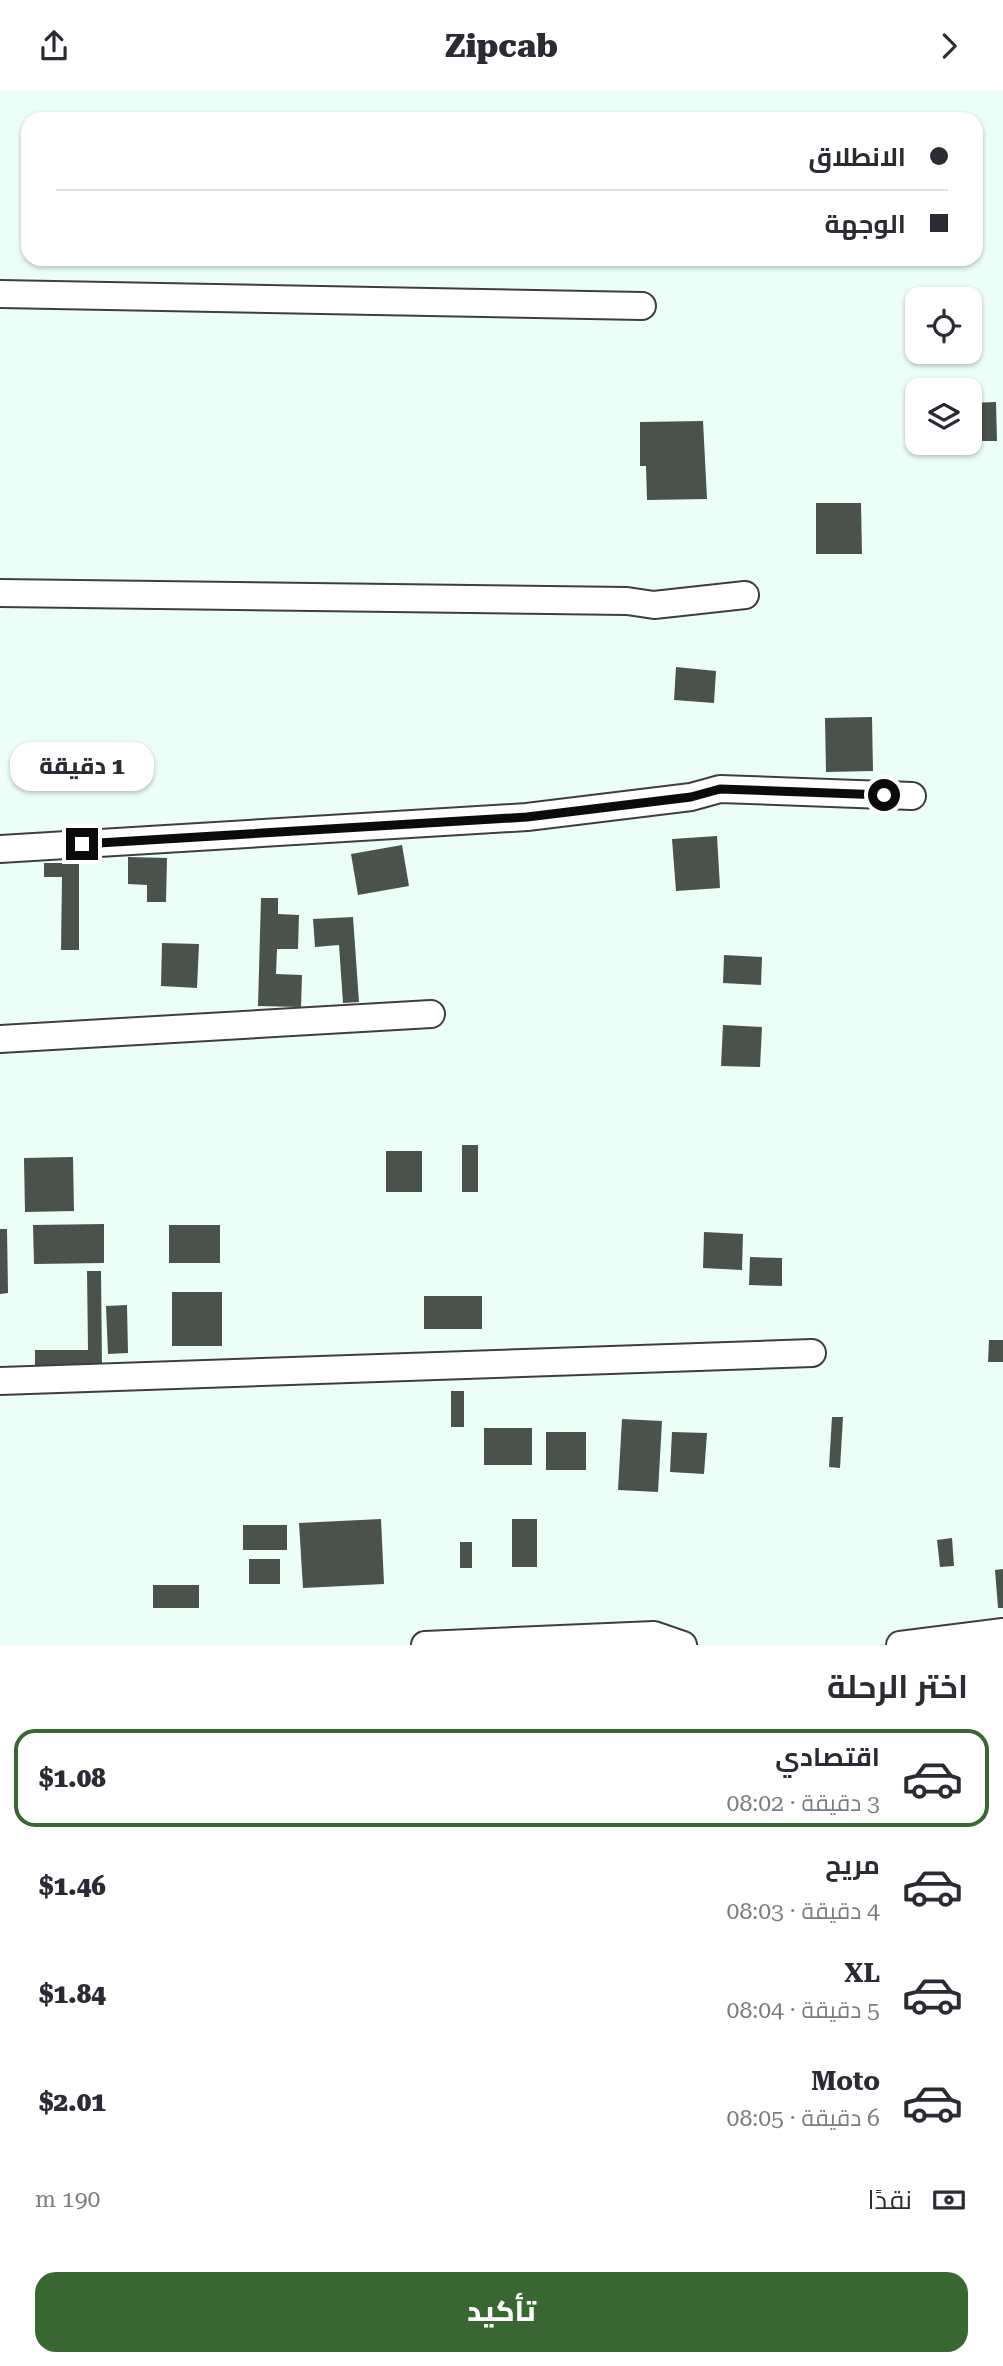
<!DOCTYPE html>
<html lang="ar">
<head>
<meta charset="utf-8">
<style>
	:root { --surface:#fff; --page:#f7f7f7; --text:#2b2b33; --muted:#7c7c81; --line:#e1e1e2; --accent:#386731 }
	body { margin:0; font-family:"Roboto Serif",Cairo,serif; background:var(--page); color:var(--text); direction:rtl; height:100vh; display:flex; flex-direction:column; font-size:26px; white-space:nowrap }
	* { box-sizing:border-box; margin:0 }
	p { font-size:23px; color:var(--muted) }
	.icon { flex:none; width:38px; height:38px; fill:none; stroke:currentColor; stroke-width:2; stroke-linecap:round; stroke-linejoin:round }
	.map { position:relative; height:1554px; overflow:hidden; direction:ltr }
	.details { display:flex; flex-direction:column; background:var(--surface); flex:1 }
	.details>* { flex:none }
	.guide { position:absolute; left:21px; top:21px; width:962px; height:154px; border-radius:21px; box-shadow:0 2px 5px #0004; direction:rtl; display:grid; align-content:center; height:154px; padding:0 35px; background:var(--surface) }
	.controls { position:absolute; left:905px; top:196px; display:grid; gap:14px }
	.controls a { display:grid; place-items:center; width:77px; height:77px; border-radius:14px; background:var(--surface); box-shadow:0 2px 5px #0004; font-size:35px }
	.end { position:absolute; width:32px; height:32px; margin:-16px; border:9px solid #0b0b0b; background:#fff; box-shadow:0 0 0 4px #fff }
	.from { border-radius:50% }
	.bubble { position:absolute; height:49px; border-radius:21px; background:var(--surface); box-shadow:0 2px 5px #0004; font-size:23px; font-weight:800; line-height:49px; text-align:center; direction:rtl }
	.guide b { display:flex; align-items:center; gap:24px; height:66px; font-size:26px }
	.guide b+b { border-top:2px solid var(--line) }
	.guide i { width:18px; height:18px; background:var(--text) }
	ul { padding:0; list-style:none }
	li { display:flex; align-items:center; gap:21px; height:98px; margin:0 14px 10px; padding:0 21px; border:4px solid transparent; border-radius:21px }
	li div { flex:1 }
	li b { display:block; font-size:26px }
	li em { font-style:normal; font-weight:800 }
	li.current { border-color:var(--accent) }
	li>.icon { width:63px; height:63px; stroke-width:1.5 }
	h2 { padding:0 35px; font-size:32px; line-height:84px }
	.pay { display:flex; align-items:center; gap:18px; height:77px; padding:0 35px; font-size:26px }
	.pay p { margin-inline-start:auto }
	.cta { display:flex; gap:14px; margin-top:auto; padding:14px 35px }
	.cta a { flex:1; height:80px; border-radius:21px; background:var(--accent); color:#fff; font-size:28px; font-weight:800; line-height:80px; text-align:center }
	header { display:flex; justify-content:space-between; align-items:center; height:91px; padding:0 35px; background:var(--surface); font-size:32px; font-weight:800 }
	.map>svg:first-child { display:block }
	.building { fill:#49534b }
	.lines { fill:none; stroke-linecap:round; stroke-linejoin:round }
	.minor-casing { stroke:#3e3e3e; stroke-width:30 }
	.minor { stroke:#fff; stroke-width:26 }
	.route { stroke:#0b0b0b; stroke-width:9 }
</style>
</head>
<body>
<header><svg class="icon" aria-label="forward" viewBox="0 0 24 24"><path d="M9 5l7 7-7 7"/></svg>Zipcab<svg class="icon" aria-label="share" viewBox="0 0 24 24"><path d="M12 15V3M7 8l5-5 5 5M5 13v7h14v-7"/></svg></header>
<div class="map">
<svg width="1003" height="1554" viewBox="0 0 1003 1554">
	<rect width="100%" height="100%" fill="#ebfef7"/>
	<g class="building">
		<polygon points="996,311 997,350 970,350 970,312"/>
		<polygon points="703,330 707,408 647,409 646,375 640,375 640,331"/>
		<polygon points="816,412 861,412 862,463 816,463"/>
		<polygon points="676,576 716,580 714,612 674,609"/>
		<polygon points="872,626 873,680 826,681 825,627"/>
		<polygon points="717,745 720,797 676,800 672,748"/>
		<polygon points="402,754 409,795 358,804 351,763"/>
		<polygon points="128,766 167,767 166,811 147,811 147,794 128,793"/>
		<polygon points="44,772 79,772 79,859 61,859 62,786 44,786"/>
		<polygon points="261,807 278,807 278,823 299,824 298,858 277,858 276,883 302,884 301,916 258,915"/>
		<polygon points="353,826 359,911 343,912 339,854 315,856 313,828"/>
		<polygon points="162,852 199,853 197,897 161,895"/>
		<polygon points="724,864 762,866 761,894 723,892"/>
		<polygon points="723,934 762,936 760,976 721,975"/>
		<rect x="462" y="1054" width="16" height="47"/>
		<rect x="386" y="1060" width="36" height="41"/>
		<polygon points="73,1066 74,1120 25,1121 24,1067"/>
		<polygon points="104,1133 104,1172 34,1173 33,1134"/>
		<rect x="169" y="1134" width="51" height="38"/>
		<polygon points="0,1138 7,1138 8,1202 0,1203"/>
		<polygon points="704,1141 743,1143 742,1179 703,1177"/>
		<polygon points="750,1166 782,1167 782,1195 749,1194"/>
		<polygon points="87,1180 101,1180 102,1275 35,1276 35,1259 88,1259"/>
		<rect x="172" y="1201" width="50" height="54"/>
		<rect x="424" y="1205" width="58" height="33"/>
		<polygon points="127,1214 128,1262 108,1263 106,1215"/>
		<polygon points="989,1249 1003,1249 1003,1271 988,1271"/>
		<rect x="451" y="1300" width="13" height="36"/>
		<polygon points="832,1326 843,1326 840,1377 829,1376"/>
		<polygon points="622,1328 662,1330 658,1401 618,1399"/>
		<rect x="484" y="1337" width="48" height="37"/>
		<rect x="546" y="1341" width="40" height="38"/>
		<polygon points="672,1341 707,1342 704,1383 670,1381"/>
		<polygon points="381,1428 384,1493 303,1497 299,1432"/>
		<rect x="512" y="1428" width="25" height="48"/>
		<rect x="243" y="1434" width="44" height="25"/>
		<polygon points="952,1447 954,1475 940,1476 937,1449"/>
		<rect x="460" y="1451" width="12" height="26"/>
		<rect x="249" y="1468" width="31" height="25"/>
		<polygon points="1003,1478 1003,1517 998,1517 995,1479"/>
		<rect x="153" y="1494" width="46" height="23"/>
	</g>
	<g class="lines">
		<g class="minor-casing">
			<g id="minor">
				<polyline points="0,203 642,215"/>
				<polyline points="0,502 627,510 654,514 745,504"/>
				<polyline points="0,758 527,726 691,706 720,698 912,705"/>
				<polyline points="0,948 431,923"/>
				<polyline points="0,1290 812,1262"/>
				<polyline points="425,1554 654,1544 683,1554"/>
				<polyline points="900,1554 1003,1541"/>
			</g>
		</g>
		<use href="#minor" class="minor"/>
	</g>
	<g class="lines">
		<polyline class="route" points="82,753 527,726 691,706 720,698 884,704"/>
	</g>
</svg>
<div class="controls">
<a><svg class="icon" aria-label="locate" viewBox="0 0 24 24"><circle cx="12" cy="12" r="6"/><path d="M12 2v4M12 18v4M2 12h4M18 12h4"/></svg></a>
<a><svg class="icon" aria-label="layers" viewBox="0 0 24 24"><path d="M12 4l9 5-9 5-9-5zM3 14l9 5 9-5"/></svg></a>
</div>
<i class="end from" style="left:884px;top:704px"></i>
<i class="end" style="left:82px;top:753px"></i>
<div class="bubble" style="left:10px;top:651px;width:144px">1 دقيقة</div>
<div class="guide">
<b><i class="from"></i>الانطلاق</b>
<b><i></i>الوجهة</b>
</div>
</div>
<section class="details">
<h2>اختر الرحلة</h2>
<ul>
<li class="current"><svg class="icon" aria-label="car" viewBox="0 0 24 24"><path d="M5 17H2v-5l4-1 3-4h7l3 4 3 1v5h-3M9 17h6M6 11h13"/><circle cx="7" cy="17" r="2"/><circle cx="17" cy="17" r="2"/></svg><div><b>اقتصادي</b><p>3 دقيقة · 08:02</p></div><em>$1.08</em></li>
<li><svg class="icon" aria-label="car" viewBox="0 0 24 24"><path d="M5 17H2v-5l4-1 3-4h7l3 4 3 1v5h-3M9 17h6M6 11h13"/><circle cx="7" cy="17" r="2"/><circle cx="17" cy="17" r="2"/></svg><div><b>مريح</b><p>4 دقيقة · 08:03</p></div><em>$1.46</em></li>
<li><svg class="icon" aria-label="car" viewBox="0 0 24 24"><path d="M5 17H2v-5l4-1 3-4h7l3 4 3 1v5h-3M9 17h6M6 11h13"/><circle cx="7" cy="17" r="2"/><circle cx="17" cy="17" r="2"/></svg><div><b>XL</b><p>5 دقيقة · 08:04</p></div><em>$1.84</em></li>
<li><svg class="icon" aria-label="car" viewBox="0 0 24 24"><path d="M5 17H2v-5l4-1 3-4h7l3 4 3 1v5h-3M9 17h6M6 11h13"/><circle cx="7" cy="17" r="2"/><circle cx="17" cy="17" r="2"/></svg><div><b>Moto</b><p>6 دقيقة · 08:05</p></div><em>$2.01</em></li>
</ul>
<div class="pay"><svg class="icon" aria-label="cash" viewBox="0 0 24 24"><path d="M3 7h18v10H3z"/><circle cx="12" cy="12" r="2"/></svg>نقدًا<p>190 m</p></div>
<div class="cta"><a>تأكيد</a></div>
</section>
</body>
</html>
